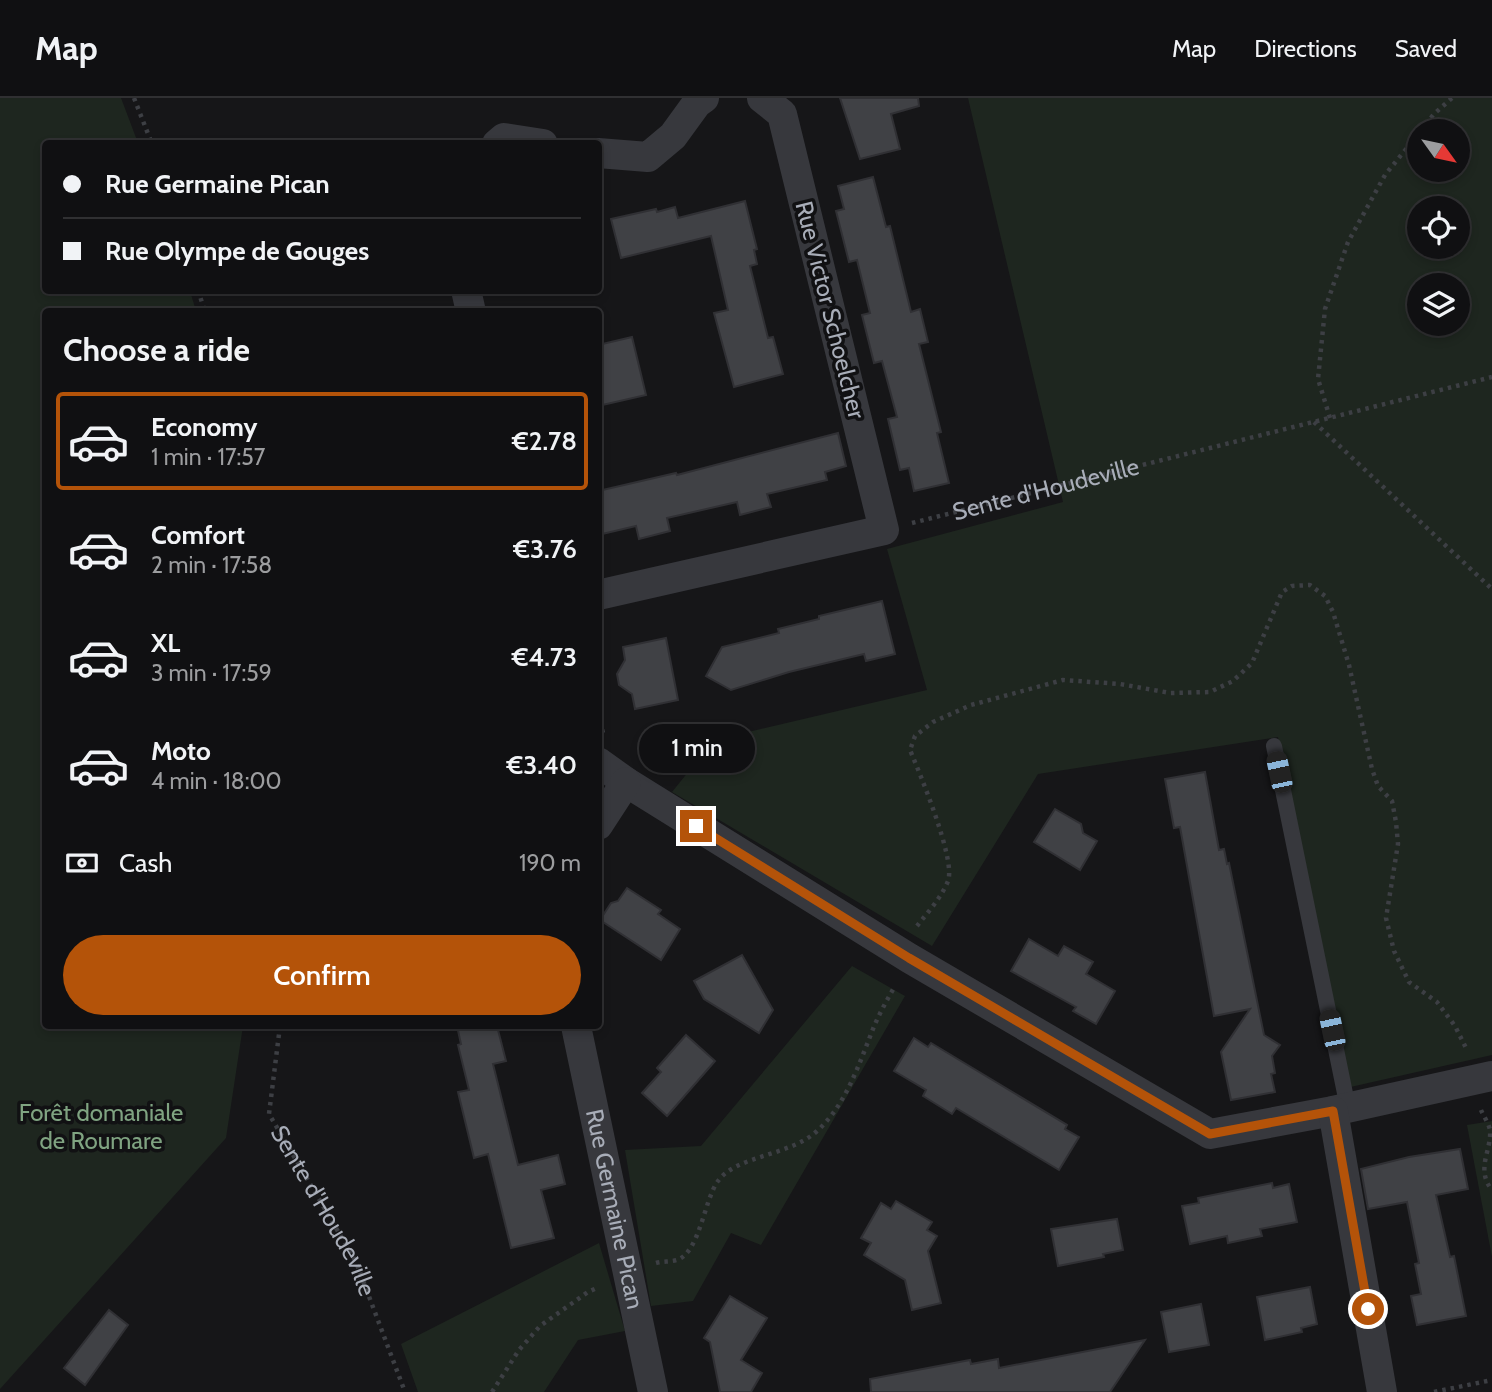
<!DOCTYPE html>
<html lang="en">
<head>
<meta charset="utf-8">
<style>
	:root { --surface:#101012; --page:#19191b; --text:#f1f3f6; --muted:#9c9d9f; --line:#303032; --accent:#b45309 }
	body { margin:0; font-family:Cabin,sans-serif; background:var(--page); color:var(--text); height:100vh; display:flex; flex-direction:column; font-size:26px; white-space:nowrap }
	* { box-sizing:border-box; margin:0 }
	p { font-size:23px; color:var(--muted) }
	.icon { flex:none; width:38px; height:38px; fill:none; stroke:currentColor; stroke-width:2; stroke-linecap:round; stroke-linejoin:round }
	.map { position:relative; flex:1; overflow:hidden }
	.sheet { position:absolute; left:42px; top:210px; width:560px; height:721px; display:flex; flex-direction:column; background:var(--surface); border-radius:7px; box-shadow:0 4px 10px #0003,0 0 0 2px var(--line) }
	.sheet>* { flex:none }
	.guide { position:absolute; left:42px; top:42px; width:560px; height:154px; border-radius:7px; box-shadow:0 4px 10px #0003,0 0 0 2px var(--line); display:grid; align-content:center; height:154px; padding:0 21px; background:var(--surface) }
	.needle { width:46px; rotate:123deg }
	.buttons { position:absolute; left:1407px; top:21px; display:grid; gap:14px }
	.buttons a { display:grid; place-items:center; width:63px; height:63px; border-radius:50%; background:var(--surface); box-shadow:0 4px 10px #0003,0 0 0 2px var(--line); font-size:35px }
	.end { position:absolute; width:32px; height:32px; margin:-16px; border:9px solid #b45309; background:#fff; box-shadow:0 0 0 4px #fff }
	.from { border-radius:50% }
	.bubble { position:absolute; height:49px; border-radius:24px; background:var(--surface); box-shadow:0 4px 10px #0003,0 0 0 2px var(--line); font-size:23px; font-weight:600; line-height:49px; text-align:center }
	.car { position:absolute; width:21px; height:42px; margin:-21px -10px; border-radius:9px; box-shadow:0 0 5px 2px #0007; background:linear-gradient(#222 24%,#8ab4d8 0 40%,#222 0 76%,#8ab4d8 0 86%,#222 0) }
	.guide b { display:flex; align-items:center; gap:24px; height:66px; font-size:26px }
	.guide b+b { border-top:2px solid var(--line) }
	.guide i { width:18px; height:18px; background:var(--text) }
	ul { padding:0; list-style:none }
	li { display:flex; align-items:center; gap:21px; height:98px; margin:0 14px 10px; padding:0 7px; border:4px solid transparent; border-radius:7px }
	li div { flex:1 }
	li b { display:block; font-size:26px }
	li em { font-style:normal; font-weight:600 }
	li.current { border-color:var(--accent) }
	li>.icon { width:63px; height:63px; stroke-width:1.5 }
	h2 { padding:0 21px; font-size:32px; line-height:84px }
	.pay { display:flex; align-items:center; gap:18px; height:77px; padding:0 21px; font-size:26px }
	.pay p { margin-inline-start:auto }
	.cta { display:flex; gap:14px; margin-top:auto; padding:14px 21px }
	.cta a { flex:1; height:80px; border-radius:42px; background:var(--accent); color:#fff; font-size:28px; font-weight:600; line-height:80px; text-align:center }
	header { display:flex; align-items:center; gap:42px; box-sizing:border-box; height:98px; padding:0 35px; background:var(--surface); border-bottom:2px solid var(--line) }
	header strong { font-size:33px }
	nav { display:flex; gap:38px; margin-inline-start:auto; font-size:24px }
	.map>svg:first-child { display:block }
	.green { fill:#1e261f; fill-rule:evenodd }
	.building { fill:#404145; stroke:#303034; stroke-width:2 }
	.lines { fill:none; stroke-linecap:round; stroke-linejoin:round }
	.path { stroke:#3d3f44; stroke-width:4.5; stroke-dasharray:3.5 5; stroke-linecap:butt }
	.service { stroke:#37383d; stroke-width:16 }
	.minor { stroke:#37383d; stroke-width:30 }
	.route { stroke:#b45309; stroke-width:9 }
	.labels { text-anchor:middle; stroke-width:7; stroke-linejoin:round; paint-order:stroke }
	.street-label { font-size:24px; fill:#a8adb8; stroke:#111113 }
	.park-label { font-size:24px; fill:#7fa381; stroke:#111113 }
</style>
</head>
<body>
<header>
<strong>Map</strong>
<nav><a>Map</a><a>Directions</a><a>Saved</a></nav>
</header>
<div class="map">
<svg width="1492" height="1294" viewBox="0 0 1492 1294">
	<rect width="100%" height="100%" fill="#161618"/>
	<g class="green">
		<polygon points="0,0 121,0 138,45 46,46 46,192 190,193 196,213 46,214 46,928 243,928 226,1040 0,1291"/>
		<path d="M968,0H1492V957L1346,990L1278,639L1038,676L932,848L672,694L714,642L927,592L887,451L1063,404ZM1419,33H1458V72H1419ZM1419,110H1458V149H1419ZM1419,187H1458V226H1419Z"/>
		<polygon points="852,868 905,898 761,1147 731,1135 693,1203 651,1208 625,1052 701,1048"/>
		<polygon points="1492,1023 1492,1159 1467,1027"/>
		<polygon points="599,1145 625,1233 578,1242 544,1294 418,1294 401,1246"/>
	</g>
	<g class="building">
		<polygon points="840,0 918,0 919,8 891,16 900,51 860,61"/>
		<polygon points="873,79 886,129 890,128 911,214 920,211 928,244 919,246 941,334 937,335 949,385 914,393 909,370 900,372 888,321 897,319 882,263 874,265 862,217 870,215 857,162 849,164 836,113 844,111 838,88"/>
		<polygon points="745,103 757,151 754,152 757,166 750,168 768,240 773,239 783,276 734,289 714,215 728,212 711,138 621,160 611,121 656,111 657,114 675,109 678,120"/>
		<polygon points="632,239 646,297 598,308 598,247"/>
		<polygon points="838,335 846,368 825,374 827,382 767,396 771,409 740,417 737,404 667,420 670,433 639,441 636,428 598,437 598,393 676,375 677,377"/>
		<polygon points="882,503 895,556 866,563 864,556 789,574 731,592 706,578 722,549 779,535 778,531 819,521 819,518"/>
		<polygon points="666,540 678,602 635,611 632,596 619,587 617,576 625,562 623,549"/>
		<polygon points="1205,674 1219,752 1224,751 1227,766 1229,765 1264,937 1280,947 1272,958 1275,975 1271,976 1275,994 1231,1002 1221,954 1250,911 1214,918 1180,729 1174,730 1165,681"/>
		<polygon points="1055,711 1081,726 1083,735 1097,743 1080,772 1034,744"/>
		<polygon points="627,790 661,812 658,816 680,831 661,862 600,822 611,805 618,803"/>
		<polygon points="1029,841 1058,858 1064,848 1093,864 1086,876 1115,893 1096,926 1073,913 1076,909 1011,873"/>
		<polygon points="742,857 773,912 759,935 704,901 694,883"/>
		<polygon points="457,928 497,928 506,963 493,966 518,1067 558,1057 565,1086 541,1092 554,1140 511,1150 488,1056 474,1060 458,994 469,992 458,947 461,946"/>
		<polygon points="686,937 715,963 667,1018 642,995 661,974 657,970"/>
		<polygon points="914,940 928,949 931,945 1067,1027 1065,1031 1079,1039 1059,1072 956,1010 952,1016 923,998 926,992 894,973"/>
		<polygon points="1460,1051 1468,1091 1436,1097 1450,1159 1454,1158 1466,1218 1417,1227 1411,1198 1421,1196 1415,1166 1419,1165 1407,1104 1368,1111 1361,1071 1409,1059"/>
		<polygon points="1272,1085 1273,1090 1289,1086 1297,1124 1260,1131 1262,1138 1228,1145 1227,1138 1190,1146 1182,1108 1199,1105 1198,1100"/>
		<polygon points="896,1103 932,1124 927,1132 937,1138 928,1153 941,1205 912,1212 905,1182 864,1157 871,1145 861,1140 881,1105 891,1111"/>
		<polygon points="1117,1121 1123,1152 1103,1156 1104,1159 1058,1168 1051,1131"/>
		<polygon points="1310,1189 1317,1226 1301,1230 1302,1234 1265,1242 1257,1199"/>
		<polygon points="730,1198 767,1220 741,1262 762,1275 751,1294 720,1294 710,1244 704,1240"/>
		<polygon points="1201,1206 1209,1247 1169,1254 1161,1214"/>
		<polygon points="109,1212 128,1227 85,1287 64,1270"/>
		<polygon points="1145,1242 1110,1294 871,1294 870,1281 970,1262 971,1266 998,1261 999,1270"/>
	</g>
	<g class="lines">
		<g class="path">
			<polyline points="134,0 152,46"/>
			<polyline points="1420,33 1434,16 1452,0"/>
			<polyline points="198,192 205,214"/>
			<polyline points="1330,320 1318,281 1325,211 1348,144 1385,77 1419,35"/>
			<polyline points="1314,324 1492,491"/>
			<path id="s1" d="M912,425L1492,279"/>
			<polyline points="598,615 603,635"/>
			<path d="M917,828C928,814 941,800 948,783C956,762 920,676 910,652L915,638L933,624L971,607L1063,582L1120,586L1170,595L1210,594L1233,583L1252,565L1282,494L1292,488L1310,487L1325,498L1333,514L1349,567L1372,671L1378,688L1392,703L1396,724L1398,746L1386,820L1394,853L1409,884L1437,904L1455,928L1467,952"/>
			<path id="s2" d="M280,928L269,1016L356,1164L405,1294"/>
			<path d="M1481,1012C1483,1017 1489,1026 1490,1032C1492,1052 1475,1071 1492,1092"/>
			<path d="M656,1165C663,1163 670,1164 677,1162C700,1154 704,1102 718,1083C737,1057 790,1058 817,1033C846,1007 859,966 873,931C879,916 887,902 895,888"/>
			<polyline points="492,1294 519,1252 540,1228 588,1194 599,1189"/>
			<polyline points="1434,1294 1492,1282"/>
		</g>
		<polyline class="service" points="1274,648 1348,1010"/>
		<g class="minor">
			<polyline points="497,46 504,40 543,46"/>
			<polyline points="598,55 648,59 673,38 697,5 704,0"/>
			<polyline points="466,192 471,214"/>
			<polyline points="598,497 884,432 782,16 762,0"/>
			<polyline points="598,664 626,684 909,860 1210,1036 1333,1013 1492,978"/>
			<polyline points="598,727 626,684"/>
			<path id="s3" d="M576,928L653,1294"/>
			<polyline points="1333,1013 1382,1294"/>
		</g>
	</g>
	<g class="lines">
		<polyline class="route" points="696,728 909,860 1210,1036 1333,1013 1368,1211"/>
	</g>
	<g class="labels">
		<g class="street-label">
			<text transform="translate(830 212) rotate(76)" y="8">Rue Victor Schoelcher</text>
			<text dy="8" stroke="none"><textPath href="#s1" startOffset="138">Sente d'Houdeville</textPath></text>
			<text dy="8" stroke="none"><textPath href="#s3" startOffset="187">Rue Germaine Pican</textPath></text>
			<text dy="8" stroke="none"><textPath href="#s2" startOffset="200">Sente d'Houdeville</textPath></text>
		</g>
		<g class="park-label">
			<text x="101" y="1023">Forêt domaniale<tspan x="101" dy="28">de Roumare</tspan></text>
		</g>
	</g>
</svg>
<div class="buttons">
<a><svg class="needle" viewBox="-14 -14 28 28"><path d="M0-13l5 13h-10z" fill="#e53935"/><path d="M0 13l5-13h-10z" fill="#9c9d9f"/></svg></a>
<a><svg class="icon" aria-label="locate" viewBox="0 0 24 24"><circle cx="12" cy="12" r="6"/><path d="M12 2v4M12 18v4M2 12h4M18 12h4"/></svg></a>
<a><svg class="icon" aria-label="layers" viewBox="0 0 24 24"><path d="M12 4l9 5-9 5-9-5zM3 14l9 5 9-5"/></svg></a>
</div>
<i class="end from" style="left:1368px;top:1211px"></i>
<i class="end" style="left:696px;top:728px"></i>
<div class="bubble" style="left:639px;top:626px;width:116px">1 min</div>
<i class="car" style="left:1279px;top:674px;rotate:348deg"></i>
<i class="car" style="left:1332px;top:932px;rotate:348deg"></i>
<div class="guide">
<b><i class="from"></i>Rue Germaine Pican</b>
<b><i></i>Rue Olympe de Gouges</b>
</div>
<section class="sheet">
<h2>Choose a ride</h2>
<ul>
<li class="current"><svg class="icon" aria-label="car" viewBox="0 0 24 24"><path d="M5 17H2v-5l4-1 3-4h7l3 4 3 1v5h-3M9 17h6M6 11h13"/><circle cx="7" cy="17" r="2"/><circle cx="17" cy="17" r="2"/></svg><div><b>Economy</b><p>1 min · 17:57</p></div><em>€2.78</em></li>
<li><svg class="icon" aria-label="car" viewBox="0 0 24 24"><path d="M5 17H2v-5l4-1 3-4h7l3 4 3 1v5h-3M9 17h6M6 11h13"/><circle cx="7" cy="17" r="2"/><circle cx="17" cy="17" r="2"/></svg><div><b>Comfort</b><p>2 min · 17:58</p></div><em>€3.76</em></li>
<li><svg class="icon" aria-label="car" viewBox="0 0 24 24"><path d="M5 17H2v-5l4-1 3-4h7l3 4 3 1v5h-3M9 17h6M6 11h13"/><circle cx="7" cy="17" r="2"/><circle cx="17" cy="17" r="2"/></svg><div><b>XL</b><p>3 min · 17:59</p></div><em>€4.73</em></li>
<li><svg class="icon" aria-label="car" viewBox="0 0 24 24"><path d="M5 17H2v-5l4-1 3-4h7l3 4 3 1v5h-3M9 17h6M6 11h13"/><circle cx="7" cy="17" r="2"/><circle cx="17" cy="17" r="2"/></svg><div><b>Moto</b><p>4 min · 18:00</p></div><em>€3.40</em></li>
</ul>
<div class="pay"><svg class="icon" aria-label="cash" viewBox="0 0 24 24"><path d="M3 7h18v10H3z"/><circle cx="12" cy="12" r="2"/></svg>Cash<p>190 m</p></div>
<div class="cta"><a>Confirm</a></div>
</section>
</div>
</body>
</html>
